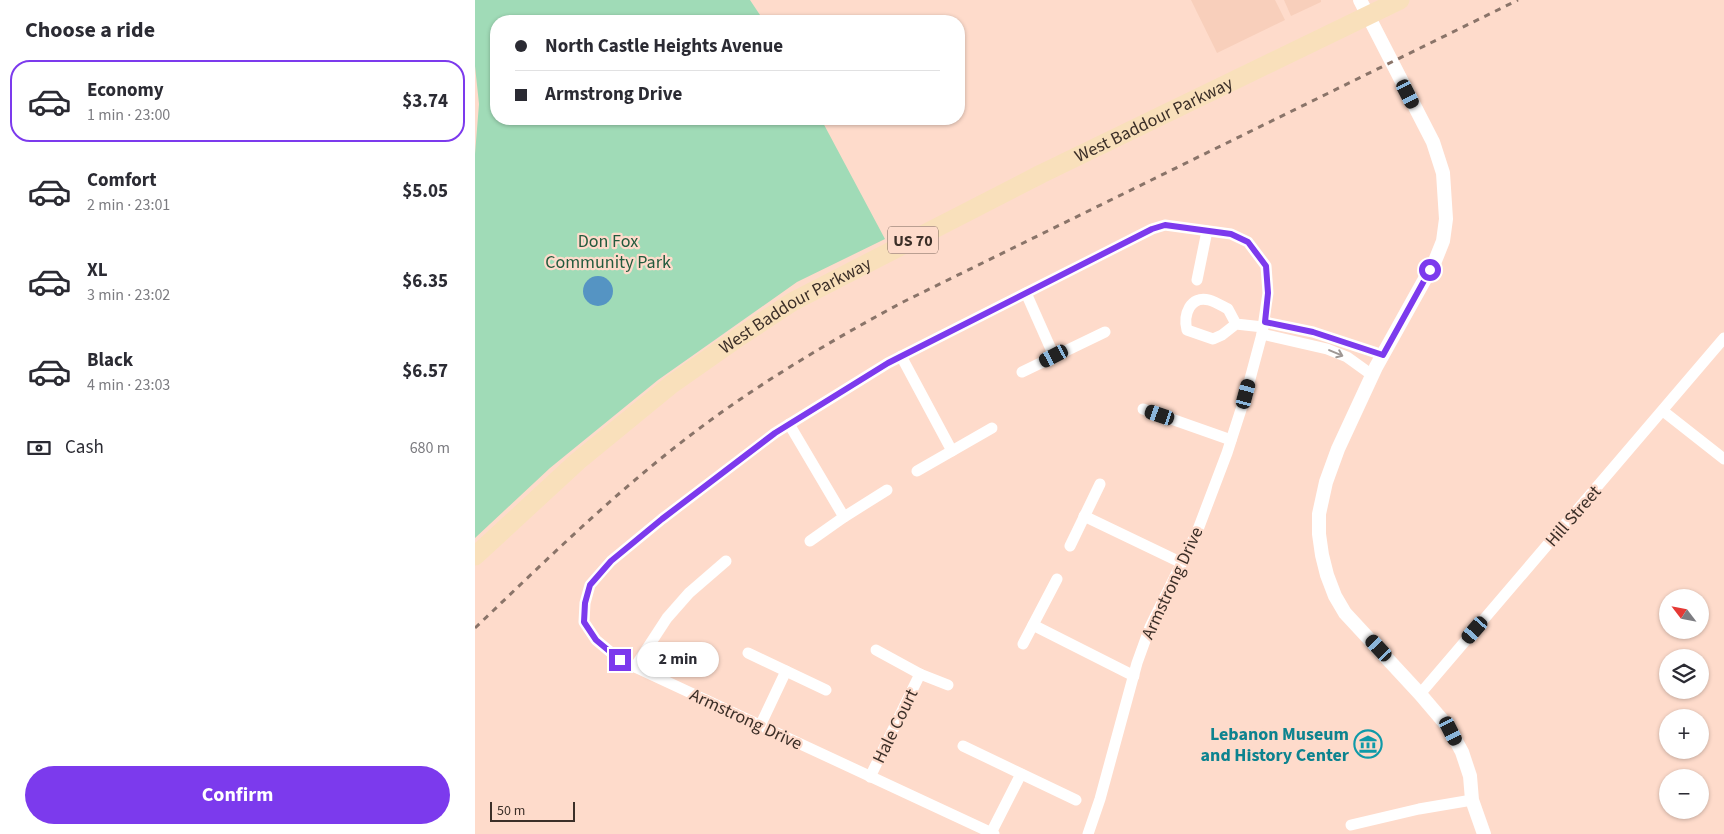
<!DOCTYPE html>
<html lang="en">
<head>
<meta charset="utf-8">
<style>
	:root { --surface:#fff; --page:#f2f2f3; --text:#2b2b33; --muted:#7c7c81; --line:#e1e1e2; --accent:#7c3aed }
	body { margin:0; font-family:"Source Sans 3",sans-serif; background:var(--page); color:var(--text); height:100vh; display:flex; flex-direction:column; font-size:19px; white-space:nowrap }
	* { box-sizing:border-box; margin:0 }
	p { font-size:16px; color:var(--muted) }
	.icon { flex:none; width:28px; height:28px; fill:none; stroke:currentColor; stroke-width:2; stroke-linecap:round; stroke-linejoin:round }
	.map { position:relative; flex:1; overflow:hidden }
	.side { display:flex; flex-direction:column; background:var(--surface); width:475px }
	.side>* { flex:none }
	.guide { position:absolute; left:15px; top:15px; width:475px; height:110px; border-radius:20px; box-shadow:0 1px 4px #0004; display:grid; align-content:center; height:110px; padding:0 25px; background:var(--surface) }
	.needle { width:32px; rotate:302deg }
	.fabs { position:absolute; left:1184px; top:589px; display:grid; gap:10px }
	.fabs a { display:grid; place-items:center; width:50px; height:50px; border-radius:50%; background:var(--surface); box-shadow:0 1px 4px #0004; font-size:25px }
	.scale { position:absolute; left:15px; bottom:12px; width:85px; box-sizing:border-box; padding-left:5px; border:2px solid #3c2f28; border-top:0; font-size:14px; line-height:18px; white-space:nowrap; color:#3c2f28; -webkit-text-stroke:4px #fedbcb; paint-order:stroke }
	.end { position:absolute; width:22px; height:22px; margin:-11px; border:6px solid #7c3aed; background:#fff; box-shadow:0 0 0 2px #fff }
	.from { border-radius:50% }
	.bubble { position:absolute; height:35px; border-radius:18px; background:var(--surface); box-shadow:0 1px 4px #0004; font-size:16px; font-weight:700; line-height:35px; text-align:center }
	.car { position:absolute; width:15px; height:30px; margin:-15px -8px; border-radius:6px; box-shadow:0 0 4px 1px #0007; background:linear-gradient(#222 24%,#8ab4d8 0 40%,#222 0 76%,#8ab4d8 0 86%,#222 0) }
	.guide b { display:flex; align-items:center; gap:18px; height:48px; font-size:19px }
	.guide b+b { border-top:1px solid var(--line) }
	.guide i { width:12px; height:12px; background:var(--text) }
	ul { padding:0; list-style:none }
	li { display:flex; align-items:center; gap:15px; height:82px; margin:0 10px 8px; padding:0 15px; border:2px solid transparent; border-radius:20px }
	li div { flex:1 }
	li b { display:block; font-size:19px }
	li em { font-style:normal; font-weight:700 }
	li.active { border-color:var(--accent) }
	li>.icon { width:45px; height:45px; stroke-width:1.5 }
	h2 { padding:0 25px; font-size:22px; line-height:60px }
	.pay { display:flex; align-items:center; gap:12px; height:55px; padding:0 25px; font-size:19px }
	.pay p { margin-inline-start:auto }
	.primary-button { display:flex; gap:10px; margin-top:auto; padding:10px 25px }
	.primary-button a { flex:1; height:58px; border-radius:30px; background:var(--accent); color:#fff; font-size:20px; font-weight:700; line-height:58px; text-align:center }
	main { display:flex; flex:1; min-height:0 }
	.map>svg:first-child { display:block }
	.built { fill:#f8cfbb }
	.green { fill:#a0dbb7 }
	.water { fill:#5594c3 }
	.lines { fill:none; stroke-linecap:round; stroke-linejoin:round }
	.minor { stroke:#fff; stroke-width:11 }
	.tertiary { stroke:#fff; stroke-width:14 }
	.primary { stroke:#f9e0bb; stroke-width:19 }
	.rail { stroke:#8a7469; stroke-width:3; stroke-dasharray:6 6; stroke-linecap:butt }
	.oneway { stroke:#9e9794 }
	.route { stroke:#7c3aed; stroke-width:6 }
	.labels { text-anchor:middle; stroke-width:4.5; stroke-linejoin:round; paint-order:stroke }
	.shield { fill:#fedbcb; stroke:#766359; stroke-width:1 }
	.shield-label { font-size:16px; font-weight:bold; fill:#3c2f28 }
	.street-label { font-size:18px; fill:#3c2f28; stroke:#fedbcb }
	.park-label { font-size:18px; fill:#235a3d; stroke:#fedbcb }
	.culture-label { font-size:18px; font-weight:bold; fill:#0d838f; stroke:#fedbcb; text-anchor:end }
</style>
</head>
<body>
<main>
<section class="side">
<h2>Choose a ride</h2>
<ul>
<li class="active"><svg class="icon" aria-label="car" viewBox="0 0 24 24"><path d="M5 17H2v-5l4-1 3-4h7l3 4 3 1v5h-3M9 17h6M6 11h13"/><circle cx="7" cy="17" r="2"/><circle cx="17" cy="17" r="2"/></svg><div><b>Economy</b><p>1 min · 23:00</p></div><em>$3.74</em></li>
<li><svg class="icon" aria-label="car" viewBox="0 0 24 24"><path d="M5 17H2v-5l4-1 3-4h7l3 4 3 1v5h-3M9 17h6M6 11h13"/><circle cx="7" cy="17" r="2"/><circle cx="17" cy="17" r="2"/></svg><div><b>Comfort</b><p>2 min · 23:01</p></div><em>$5.05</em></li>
<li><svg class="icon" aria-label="car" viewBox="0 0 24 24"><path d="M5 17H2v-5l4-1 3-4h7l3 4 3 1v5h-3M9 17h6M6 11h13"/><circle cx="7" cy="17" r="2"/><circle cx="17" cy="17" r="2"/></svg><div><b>XL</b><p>3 min · 23:02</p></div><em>$6.35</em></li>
<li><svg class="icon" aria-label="car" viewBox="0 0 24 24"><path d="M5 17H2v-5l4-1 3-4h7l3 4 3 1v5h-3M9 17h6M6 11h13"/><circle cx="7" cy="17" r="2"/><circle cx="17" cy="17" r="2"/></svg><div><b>Black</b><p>4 min · 23:03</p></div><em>$6.57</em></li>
</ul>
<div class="pay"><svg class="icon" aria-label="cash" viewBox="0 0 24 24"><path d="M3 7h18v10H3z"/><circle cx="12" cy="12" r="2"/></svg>Cash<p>680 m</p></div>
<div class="primary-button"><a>Confirm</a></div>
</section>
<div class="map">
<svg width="1249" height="834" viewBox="0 0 1249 834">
	<rect width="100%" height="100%" fill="#fedbcb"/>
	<g class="built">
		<polygon points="716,0 800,0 810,20 742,53"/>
		<polygon points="809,0 846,0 846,2 816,16"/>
	</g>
	<polygon class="green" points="0,0 275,0 289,21 21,21 21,119 346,119 410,239 322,282 183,380 75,468 0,538 0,154 4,104 0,66"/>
	<circle class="water" cx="123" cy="291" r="15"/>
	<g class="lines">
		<g class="minor">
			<polyline points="722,280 732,231"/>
			<polyline points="551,293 579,356"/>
			<polyline points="790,322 838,332 908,355"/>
			<path d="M761,324L753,309C747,306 741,302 734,300C715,295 708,315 712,330L738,339L747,335L761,324L788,327"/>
			<polyline points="787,334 852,349 872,357 897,375"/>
			<polyline points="426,356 477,451"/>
			<polyline points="547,372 630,332"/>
			<polyline points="668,409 756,440"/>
			<polyline points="1188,411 1249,459"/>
			<polyline points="314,424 369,517"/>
			<polyline points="442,471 517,428"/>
			<polyline points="609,516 707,563"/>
			<polyline points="335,541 369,517 412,490"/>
			<polyline points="595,546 625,484"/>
			<polyline points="558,625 659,676"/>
			<polyline points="548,644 582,579"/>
			<polyline points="401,650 445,674 473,685"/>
			<polyline points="273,653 351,690"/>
			<polyline points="160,667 192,618 214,593 251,561"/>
			<polyline points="945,694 1249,338"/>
			<polyline points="285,726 311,671"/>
			<polyline points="488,746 601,800"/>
			<polyline points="395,777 445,674"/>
			<polyline points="876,825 944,809 997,800"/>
			<polyline points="516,833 546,774"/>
			<polyline points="519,834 145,660 121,640 109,622 110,603 115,585 136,561 187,519 300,433 413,363 677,229 690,225 756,234 773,242 791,266 793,293 787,334 771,394 752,453 722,532 675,627 662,663 625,799 613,834"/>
		</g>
		<polyline class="tertiary" points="885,0 958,142 968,173 971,219 968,241 960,261 901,367 863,449 851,482 844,514 844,534 847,555 852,575 860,596 870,613 945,694 974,728 987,752 995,776 997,800 1009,834"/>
		<path class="primary" id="s1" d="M0,556L103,461L197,384L264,337L317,302L566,174L925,0"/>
		<path class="rail" d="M0,628C63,568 126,506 194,452C266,394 346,346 428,302L1043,0"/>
	</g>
	<defs><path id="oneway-shaft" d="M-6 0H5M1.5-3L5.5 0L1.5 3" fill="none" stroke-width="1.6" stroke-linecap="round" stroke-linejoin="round" transform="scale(1.25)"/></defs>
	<use class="oneway" href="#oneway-shaft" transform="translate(861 353) rotate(23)"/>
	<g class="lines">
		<polyline class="route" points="145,660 121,640 109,622 110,603 115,585 136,561 187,519 300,433 413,363 677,229 690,225 756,234 773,242 791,266 793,293 790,322 838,332 908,355 955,270"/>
	</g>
	<defs>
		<g id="museum-ring" transform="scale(1.4375)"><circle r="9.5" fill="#fedbcb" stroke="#0f9aa8" stroke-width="1.5"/><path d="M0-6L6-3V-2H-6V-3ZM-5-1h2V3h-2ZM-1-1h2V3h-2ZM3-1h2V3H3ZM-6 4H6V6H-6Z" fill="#0f9aa8"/></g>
	</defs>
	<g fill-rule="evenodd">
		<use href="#museum-ring" x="893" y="744"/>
	</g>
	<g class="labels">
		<rect class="shield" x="413" y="226.5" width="50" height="27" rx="4"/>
		<g class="shield-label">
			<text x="438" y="246">US 70</text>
		</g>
		<g class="street-label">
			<text dy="6" stroke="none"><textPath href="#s1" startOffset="812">West Baddour Parkway</textPath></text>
			<text dy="6" stroke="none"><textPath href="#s1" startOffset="408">West Baddour Parkway</textPath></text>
			<text transform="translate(1098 516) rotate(-49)" y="6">Hill Street</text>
			<text transform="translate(697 583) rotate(-65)" y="6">Armstrong Drive</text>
			<text transform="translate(271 719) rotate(25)" y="6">Armstrong Drive</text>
			<text transform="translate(420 726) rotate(-64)" y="6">Hale Court</text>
		</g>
		<g class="park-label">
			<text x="133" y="247">Don Fox<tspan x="133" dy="21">Community Park</tspan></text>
		</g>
		<g class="culture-label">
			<text x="874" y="740">Lebanon Museum<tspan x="874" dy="21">and History Center</tspan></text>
		</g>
	</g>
</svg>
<div class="fabs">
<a><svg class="needle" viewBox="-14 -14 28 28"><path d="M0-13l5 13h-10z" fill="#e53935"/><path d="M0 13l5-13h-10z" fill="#7c7c81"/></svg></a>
<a><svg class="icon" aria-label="layers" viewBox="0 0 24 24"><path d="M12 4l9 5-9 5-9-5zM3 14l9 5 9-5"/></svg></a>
<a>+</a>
<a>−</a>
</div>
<div class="scale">50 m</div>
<i class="end from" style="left:955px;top:270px"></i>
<i class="end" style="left:145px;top:660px"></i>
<div class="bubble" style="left:162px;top:642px;width:82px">2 min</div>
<i class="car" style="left:933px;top:94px;rotate:153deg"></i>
<i class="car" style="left:579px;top:356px;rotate:243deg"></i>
<i class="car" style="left:771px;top:394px;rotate:15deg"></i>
<i class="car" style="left:685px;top:415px;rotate:289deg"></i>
<i class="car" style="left:1000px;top:630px;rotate:221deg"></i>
<i class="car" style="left:904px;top:648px;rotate:317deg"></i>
<i class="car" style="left:976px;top:731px;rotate:153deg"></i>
<div class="guide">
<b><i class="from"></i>North Castle Heights Avenue</b>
<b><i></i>Armstrong Drive</b>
</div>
</div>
</main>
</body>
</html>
